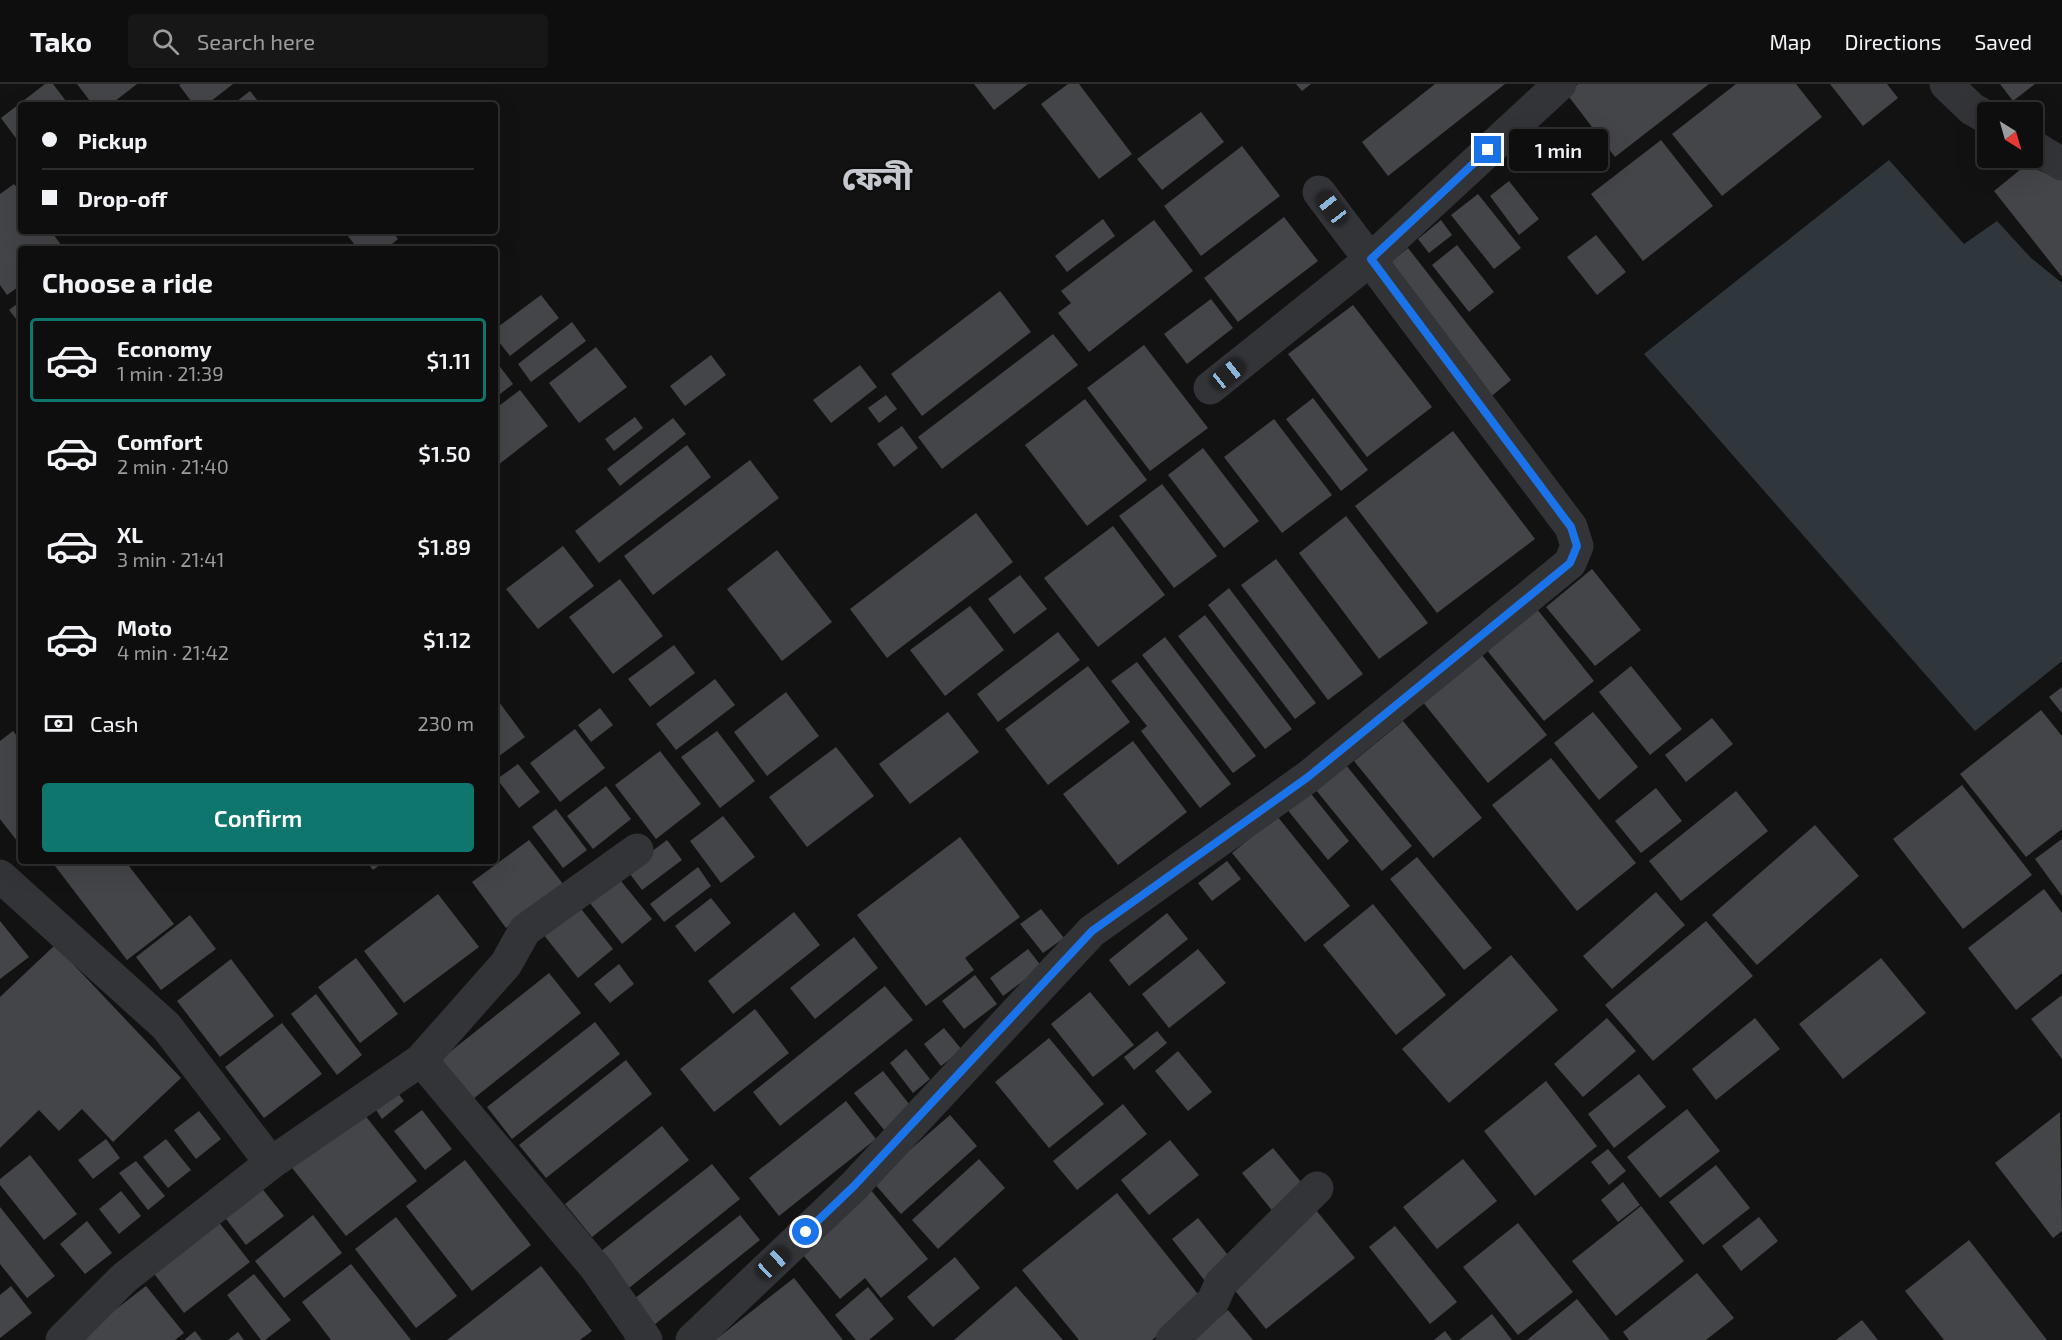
<!DOCTYPE html>
<html lang="en">
<head>
<meta charset="utf-8">
<style>
	:root { --surface:#0e0e0e; --page:#171717; --text:#f1f3f6; --muted:#9b9c9e; --line:#2e2e2e; --accent:#0f766e }
	body { margin:0; font-family:"Exo 2","Noto Sans Bengali",sans-serif; background:var(--page); color:var(--text); height:100vh; display:flex; flex-direction:column; font-size:22px; white-space:nowrap }
	* { box-sizing:border-box; margin:0 }
	p { font-size:20px; color:var(--muted) }
	.icon { flex:none; width:33px; height:33px; fill:none; stroke:currentColor; stroke-width:2; stroke-linecap:round; stroke-linejoin:round }
	.map { position:relative; flex:1; overflow:hidden }
	.side { position:absolute; left:18px; top:162px; width:480px; height:618px; display:flex; flex-direction:column; background:var(--surface); border-radius:6px; box-shadow:0 6px 24px #0002,0 0 0 2px var(--line) }
	.side>* { flex:none }
	.guide { position:absolute; left:18px; top:18px; width:480px; height:132px; border-radius:6px; box-shadow:0 6px 24px #0002,0 0 0 2px var(--line); display:grid; align-content:center; height:132px; padding:0 24px; background:var(--surface) }
	.needle { width:39px; rotate:143deg }
	.tools { position:absolute; left:1977px; top:18px; display:grid; gap:12px }
	.tools a { display:grid; place-items:center; width:66px; height:66px; border-radius:6px; background:var(--surface); box-shadow:0 6px 24px #0002,0 0 0 2px var(--line); font-size:30px }
	.end { position:absolute; width:27px; height:27px; margin:-14px; border:8px solid #1a73e8; background:#fff; box-shadow:0 0 0 3px #fff }
	.from { border-radius:50% }
	.bubble { position:absolute; height:42px; border-radius:6px; background:var(--surface); box-shadow:0 6px 24px #0002,0 0 0 2px var(--line); font-size:20px; font-weight:600; line-height:42px; text-align:center }
	.car { position:absolute; width:18px; height:36px; margin:-18px -9px; border-radius:8px; box-shadow:0 0 4px 2px #0007; background:linear-gradient(#222 24%,#8ab4d8 0 40%,#222 0 76%,#8ab4d8 0 86%,#222 0) }
	.guide b { display:flex; align-items:center; gap:21px; height:57px; font-size:22px }
	.guide b+b { border-top:2px solid var(--line) }
	.guide i { width:15px; height:15px; background:var(--text) }
	ul { padding:0; list-style:none }
	li { display:flex; align-items:center; gap:18px; height:84px; margin:0 12px 9px; padding:0 12px; border:3px solid transparent; border-radius:6px }
	li div { flex:1 }
	li b { display:block; font-size:22px }
	li em { font-style:normal; font-weight:600 }
	li.on { border-color:var(--accent) }
	li>.icon { width:54px; height:54px; stroke-width:1.5 }
	h2 { padding:0 24px; font-size:27px; line-height:72px }
	.pay { display:flex; align-items:center; gap:15px; height:66px; padding:0 24px; font-size:22px }
	.pay p { margin-inline-start:auto }
	.button { display:flex; gap:12px; margin-top:auto; padding:12px 24px }
	.button a { flex:1; height:69px; border-radius:6px; background:var(--accent); color:#fff; font-size:24px; font-weight:600; line-height:69px; text-align:center }
	header { display:flex; align-items:center; gap:36px; box-sizing:border-box; height:84px; padding:0 30px; background:var(--surface); border-bottom:2px solid var(--line) }
	header strong { font-size:28px }
	nav { display:flex; gap:33px; margin-inline-start:auto; font-size:21px }
	.search { width:420px; height:54px; background:var(--page); display:flex; align-items:center; gap:15px; box-sizing:border-box; padding:0 21px; border-radius:6px; color:var(--muted); font-size:22px }
	.map>svg:first-child { display:block }
	.water { fill:#2f373c }
	.building { fill:#444548 }
	.lines { fill:none; stroke-linecap:round; stroke-linejoin:round }
	.street { stroke:#333438; stroke-width:33 }
	.route { stroke:#1a73e8; stroke-width:8 }
	.labels { text-anchor:middle; stroke-width:4.5; stroke-linejoin:round; paint-order:stroke }
	.town-label { font-size:33px; font-weight:bold; fill:#c5c8cf; stroke:#0d0d0e }
</style>
</head>
<body>
<header>
<strong>Tako</strong>
<div class="search"><svg class="icon" aria-label="search" viewBox="0 0 24 24"><circle cx="10" cy="10" r="6"/><path d="M15 15l6 6"/></svg>Search here</div>
<nav><a>Map</a><a>Directions</a><a>Saved</a></nav>
</header>
<div class="map">
<svg width="2062" height="1256" viewBox="0 0 2062 1256">
	<rect width="100%" height="100%" fill="#121213"/>
	<polygon class="water" points="1889,76 1964,160 1997,137 2031,174 2062,199 2062,577 1975,647 1644,270"/>
	<g class="building">
		<polygon points="45,0 53,0 69,21 21,21 21,61 1,34"/>
		<polygon points="77,0 137,0 110,21 93,21"/>
		<polygon points="181,0 233,0 206,21 194,21 179,1"/>
		<polygon points="974,0 1028,0 994,26"/>
		<polygon points="1068,0 1079,0 1132,70 1099,95 1041,20"/>
		<polygon points="1296,0 1311,0 1302,7"/>
		<polygon points="1435,0 1505,0 1388,92 1362,58"/>
		<polygon points="1578,0 1709,0 1615,73 1566,9"/>
		<polygon points="1736,0 1796,0 1822,33 1722,112 1672,50"/>
		<polygon points="1830,0 1887,0 1898,14 1863,42"/>
		<polygon points="2000,0 2035,0 2013,17"/>
		<polygon points="250,7 261,21 232,21"/>
		<polygon points="1201,28 1224,58 1162,106 1137,75"/>
		<polygon points="1661,56 1713,122 1643,177 1591,110"/>
		<polygon points="1242,62 1280,112 1201,172 1164,122"/>
		<polygon points="2026,81 2062,96 2062,193 1994,107"/>
		<polygon points="1509,97 1539,135 1519,151 1490,112"/>
		<polygon points="14,100 21,108 21,147 51,147 64,165 21,165 21,201 7,211 0,201 0,110"/>
		<polygon points="1478,110 1521,164 1494,185 1451,131"/>
		<polygon points="1284,133 1318,177 1238,238 1204,194"/>
		<polygon points="1103,135 1115,152 1067,188 1055,172"/>
		<polygon points="1154,136 1193,187 1089,268 1058,229 1071,219 1061,207"/>
		<polygon points="1441,136 1452,151 1429,169 1418,155"/>
		<polygon points="344,147 392,147 398,155 386,165 358,165"/>
		<polygon points="1596,151 1626,188 1597,211 1567,173"/>
		<polygon points="1457,161 1494,208 1469,228 1432,181"/>
		<polygon points="1408,164 1511,296 1488,315 1384,183"/>
		<polygon points="1000,207 1031,248 922,332 891,290"/>
		<polygon points="541,211 559,234 510,272 495,253 495,245"/>
		<polygon points="1211,215 1233,244 1187,280 1164,250"/>
		<polygon points="21,217 21,241 9,226"/>
		<polygon points="1353,221 1432,323 1367,373 1288,270"/>
		<polygon points="572,238 586,257 531,298 518,280"/>
		<polygon points="1053,250 1078,281 942,385 918,353"/>
		<polygon points="1144,261 1208,344 1150,387 1087,304"/>
		<polygon points="596,263 627,303 579,339 549,299"/>
		<polygon points="711,271 726,291 685,322 670,302"/>
		<polygon points="495,276 513,300 495,314"/>
		<polygon points="860,281 877,303 831,339 813,316"/>
		<polygon points="520,306 548,342 498,381 495,378 495,325"/>
		<polygon points="886,311 897,325 879,339 868,324"/>
		<polygon points="1313,314 1368,386 1341,407 1286,335"/>
		<polygon points="1085,315 1147,396 1087,442 1025,361"/>
		<polygon points="635,333 643,344 614,367 605,355"/>
		<polygon points="673,334 686,350 620,402 607,385"/>
		<polygon points="1274,335 1332,411 1282,449 1224,373"/>
		<polygon points="902,342 918,364 894,383 877,360"/>
		<polygon points="1453,347 1535,455 1437,529 1355,422"/>
		<polygon points="687,361 711,393 599,479 575,447"/>
		<polygon points="1203,364 1259,437 1224,464 1168,391"/>
		<polygon points="750,376 779,414 653,511 624,472"/>
		<polygon points="1162,400 1217,472 1174,504 1119,432"/>
		<polygon points="976,429 1013,478 887,574 850,525"/>
		<polygon points="1346,432 1428,539 1379,575 1299,469"/>
		<polygon points="1113,442 1165,511 1098,563 1044,494"/>
		<polygon points="563,462 594,502 538,545 506,505"/>
		<polygon points="777,466 832,538 782,577 727,505"/>
		<polygon points="1276,475 1363,590 1328,616 1241,501"/>
		<polygon points="1592,485 1641,546 1595,582 1546,523"/>
		<polygon points="1020,491 1047,525 1014,550 988,515"/>
		<polygon points="620,495 663,552 613,590 569,533"/>
		<polygon points="1229,504 1316,619 1295,635 1208,521"/>
		<polygon points="970,522 1004,566 945,612 910,566"/>
		<polygon points="1537,525 1594,597 1544,637 1486,565"/>
		<polygon points="1205,531 1292,645 1265,665 1178,552"/>
		<polygon points="1058,548 1080,576 998,638 977,610"/>
		<polygon points="1165,553 1256,672 1233,689 1142,571"/>
		<polygon points="674,561 695,589 650,623 628,595"/>
		<polygon points="1481,570 1547,651 1488,699 1422,617"/>
		<polygon points="1137,578 1231,700 1200,724 1141,647 1147,642 1111,597"/>
		<polygon points="1088,582 1130,638 1048,701 1005,645"/>
		<polygon points="1631,582 1682,645 1650,671 1599,608"/>
		<polygon points="715,595 735,621 676,666 656,640"/>
		<polygon points="2062,603 2062,629 2049,613"/>
		<polygon points="786,608 819,652 767,692 734,648"/>
		<polygon points="499,618 525,653 495,675 495,621"/>
		<polygon points="600,624 613,641 591,658 578,641"/>
		<polygon points="2041,626 2062,652 2062,745 2026,773 1960,690"/>
		<polygon points="948,628 979,668 910,720 879,680"/>
		<polygon points="1593,628 1638,683 1599,716 1554,659"/>
		<polygon points="1712,634 1733,660 1686,698 1665,671"/>
		<polygon points="1403,637 1482,734 1433,774 1354,677"/>
		<polygon points="575,645 605,684 560,718 530,679"/>
		<polygon points="13,647 21,657 21,762 0,735 0,657"/>
		<polygon points="717,647 755,697 720,724 681,673"/>
		<polygon points="1133,657 1187,728 1118,781 1063,710"/>
		<polygon points="836,663 874,712 807,763 769,713"/>
		<polygon points="660,667 701,720 656,755 615,701"/>
		<polygon points="1551,674 1636,779 1577,827 1492,721"/>
		<polygon points="1341,675 1412,762 1382,787 1311,700"/>
		<polygon points="518,680 540,708 519,724 497,695"/>
		<polygon points="1962,701 2032,791 1963,845 1893,755"/>
		<polygon points="606,702 631,735 593,765 567,732"/>
		<polygon points="1656,704 1682,737 1641,769 1615,737"/>
		<polygon points="1308,706 1349,757 1328,776 1286,724"/>
		<polygon points="1736,707 1768,747 1681,817 1649,777"/>
		<polygon points="556,725 587,766 563,784 532,743"/>
		<polygon points="723,732 755,773 721,799 690,757"/>
		<polygon points="1277,732 1350,822 1305,858 1232,769"/>
		<polygon points="1815,741 1859,792 1757,881 1712,831"/>
		<polygon points="960,753 1020,833 965,874 974,886 926,922 857,831"/>
		<polygon points="2062,755 2062,812 2035,775"/>
		<polygon points="529,756 563,800 506,844 472,798"/>
		<polygon points="667,756 682,776 642,806 627,786"/>
		<polygon points="1417,773 1492,864 1464,886 1390,795"/>
		<polygon points="62,777 125,777 174,840 127,876 55,782"/>
		<polygon points="366,777 385,777 373,786"/>
		<polygon points="1227,777 1241,795 1212,817 1198,799"/>
		<polygon points="698,783 711,802 664,838 650,820"/>
		<polygon points="616,791 652,835 622,860 586,814"/>
		<polygon points="2044,805 2062,829 2062,889 2016,926 1968,864"/>
		<polygon points="1656,808 1685,841 1612,905 1583,872"/>
		<polygon points="438,810 479,863 404,919 364,867"/>
		<polygon points="711,814 731,839 695,868 675,842"/>
		<polygon points="574,816 613,865 578,894 539,845"/>
		<polygon points="1373,820 1446,911 1396,951 1323,861"/>
		<polygon points="1041,825 1064,854 1043,869 1020,840"/>
		<polygon points="794,828 820,861 733,930 708,897"/>
		<polygon points="1167,829 1188,855 1129,902 1109,876"/>
		<polygon points="190,831 216,865 161,906 136,873"/>
		<polygon points="0,837 29,873 0,895"/>
		<polygon points="1706,837 1753,892 1653,977 1605,921"/>
		<polygon points="854,853 878,884 815,935 790,904"/>
		<polygon points="55,861 181,994 113,1058 82,1025 59,1047 39,1026 0,1064 0,913"/>
		<polygon points="1028,865 1042,883 1003,912 990,894"/>
		<polygon points="1198,865 1226,899 1169,944 1142,910"/>
		<polygon points="1511,871 1558,926 1449,1019 1402,965"/>
		<polygon points="356,874 398,930 360,959 318,903"/>
		<polygon points="1881,874 1926,929 1843,995 1799,940"/>
		<polygon points="231,875 274,932 220,973 177,917"/>
		<polygon points="619,880 634,900 610,919 594,900"/>
		<polygon points="549,889 581,929 473,1015 441,975"/>
		<polygon points="975,891 997,920 964,945 942,917"/>
		<polygon points="885,902 913,936 780,1042 753,1008"/>
		<polygon points="1090,908 1134,961 1093,993 1051,940"/>
		<polygon points="316,910 362,971 337,991 291,930"/>
		<polygon points="2062,911 2062,975 2031,935"/>
		<polygon points="755,925 789,969 714,1028 680,985"/>
		<polygon points="1607,934 1636,967 1583,1013 1554,980"/>
		<polygon points="1755,934 1780,965 1716,1016 1692,985"/>
		<polygon points="595,938 620,970 512,1055 487,1023"/>
		<polygon points="282,939 322,990 264,1034 225,983"/>
		<polygon points="944,944 962,966 941,982 924,960"/>
		<polygon points="1157,947 1167,959 1134,986 1124,973"/>
		<polygon points="1049,954 1104,1020 1049,1064 995,998"/>
		<polygon points="906,965 930,995 913,1009 890,979"/>
		<polygon points="1178,967 1212,1008 1188,1027 1155,987"/>
		<polygon points="626,976 652,1010 546,1094 519,1061"/>
		<polygon points="883,987 913,1025 885,1047 854,1009"/>
		<polygon points="1639,990 1666,1023 1614,1064 1588,1030"/>
		<polygon points="1546,997 1597,1062 1535,1112 1484,1047"/>
		<polygon points="393,1003 404,1017 382,1035 372,1020"/>
		<polygon points="846,1017 876,1055 779,1132 749,1094"/>
		<polygon points="1123,1020 1147,1050 1077,1106 1053,1077"/>
		<polygon points="360,1025 417,1097 346,1152 289,1080"/>
		<polygon points="1687,1025 1720,1067 1660,1114 1627,1073"/>
		<polygon points="422,1026 452,1065 425,1086 394,1047"/>
		<polygon points="199,1027 221,1055 196,1075 174,1046"/>
		<polygon points="2060,1028 2062,1147 2053,1154 1995,1079"/>
		<polygon points="950,1031 977,1062 901,1130 873,1098"/>
		<polygon points="662,1042 689,1076 592,1153 565,1120"/>
		<polygon points="106,1055 120,1074 93,1095 78,1076"/>
		<polygon points="166,1055 191,1086 168,1104 143,1073"/>
		<polygon points="1170,1056 1199,1091 1149,1131 1121,1096"/>
		<polygon points="1273,1064 1305,1103 1274,1129 1242,1089"/>
		<polygon points="1608,1065 1626,1087 1609,1101 1591,1078"/>
		<polygon points="30,1071 77,1130 44,1156 0,1101 0,1095"/>
		<polygon points="979,1075 1005,1104 938,1165 912,1136"/>
		<polygon points="1463,1075 1497,1117 1437,1165 1403,1123"/>
		<polygon points="465,1076 531,1161 472,1207 406,1122"/>
		<polygon points="136,1077 165,1112 148,1126 119,1089"/>
		<polygon points="712,1080 740,1115 629,1204 600,1168"/>
		<polygon points="1716,1081 1750,1124 1703,1161 1669,1118"/>
		<polygon points="1623,1098 1640,1121 1618,1138 1601,1116"/>
		<polygon points="260,1102 284,1132 246,1161 223,1131"/>
		<polygon points="870,1105 928,1175 881,1214 865,1194 840,1215 798,1165"/>
		<polygon points="121,1107 141,1132 119,1150 99,1125"/>
		<polygon points="1117,1109 1202,1215 1152,1256 1079,1256 1022,1186"/>
		<polygon points="1641,1122 1684,1177 1616,1232 1572,1177"/>
		<polygon points="0,1123 55,1192 27,1214 0,1180"/>
		<polygon points="1316,1126 1355,1174 1266,1245 1228,1198"/>
		<polygon points="313,1131 342,1169 284,1214 255,1177"/>
		<polygon points="740,1131 760,1156 654,1241 634,1215"/>
		<polygon points="214,1132 250,1178 184,1229 149,1183"/>
		<polygon points="396,1133 457,1212 416,1244 355,1165"/>
		<polygon points="1759,1133 1778,1157 1741,1187 1722,1162"/>
		<polygon points="1198,1134 1232,1176 1205,1197 1172,1155"/>
		<polygon points="87,1137 112,1169 85,1190 60,1160"/>
		<polygon points="1518,1139 1573,1208 1518,1251 1463,1183"/>
		<polygon points="1395,1142 1457,1218 1430,1240 1369,1163"/>
		<polygon points="1969,1156 2047,1256 1944,1256 1905,1207"/>
		<polygon points="955,1173 980,1204 933,1243 907,1213"/>
		<polygon points="351,1180 411,1256 331,1256 302,1218"/>
		<polygon points="541,1182 592,1247 580,1256 447,1256"/>
		<polygon points="1697,1189 1734,1234 1706,1256 1629,1256 1623,1248"/>
		<polygon points="254,1190 291,1236 265,1256 261,1256 227,1211"/>
		<polygon points="794,1194 843,1256 715,1256"/>
		<polygon points="11,1202 32,1229 0,1254 0,1211"/>
		<polygon points="146,1202 184,1249 175,1256 76,1256"/>
		<polygon points="1016,1202 1063,1256 954,1256"/>
		<polygon points="868,1203 894,1235 869,1256 856,1256 835,1231"/>
		<polygon points="1577,1215 1610,1256 1527,1256"/>
		<polygon points="1228,1226 1253,1256 1192,1256"/>
		<polygon points="1492,1230 1512,1256 1459,1256"/>
		<polygon points="1862,1236 1878,1256 1836,1256"/>
		<polygon points="195,1247 202,1256 184,1256"/>
		<polygon points="1445,1247 1452,1256 1434,1256"/>
		<polygon points="238,1248 244,1256 228,1256"/>
	</g>
	<g class="lines">
		<g class="street">
			<polyline points="1946,0 1972,25 1988,34"/>
			<polyline points="2032,62 2062,80"/>
			<polyline points="1210,304 1371,175 1560,0"/>
			<polyline points="0,792 166,942 271,1079"/>
			<polyline points="421,976 596,1184 646,1256"/>
			<polyline points="62,1256 124,1194 271,1079 421,976 506,880 525,846 637,766"/>
			<polyline points="692,1256 854,1102 1092,847 1308,693 1570,479 1577,462 1571,443 1319,108"/>
			<polyline points="1172,1256 1213,1217 1221,1199 1317,1104"/>
		</g>
	</g>
	<g class="lines">
		<polyline class="route" points="806,1148 854,1102 1092,847 1308,693 1570,479 1577,462 1571,443 1371,175 1488,66"/>
	</g>
	<g class="labels">
		<g class="town-label">
			<text x="877" y="106">ফেনী</text>
		</g>
	</g>
</svg>
<div class="tools">
<a><svg class="needle" viewBox="-14 -14 28 28"><path d="M0-13l5 13h-10z" fill="#e53935"/><path d="M0 13l5-13h-10z" fill="#9b9c9e"/></svg></a>
</div>
<i class="end from" style="left:806px;top:1148px"></i>
<i class="end" style="left:1488px;top:66px"></i>
<div class="bubble" style="left:1509px;top:45px;width:99px">1 min</div>
<i class="car" style="left:1332px;top:124px;rotate:322deg"></i>
<i class="car" style="left:1228px;top:290px;rotate:51deg"></i>
<i class="car" style="left:773px;top:1179px;rotate:47deg"></i>
<div class="guide">
<b><i class="from"></i>Pickup</b>
<b><i></i>Drop-off</b>
</div>
<section class="side">
<h2>Choose a ride</h2>
<ul>
<li class="on"><svg class="icon" aria-label="car" viewBox="0 0 24 24"><path d="M5 17H2v-5l4-1 3-4h7l3 4 3 1v5h-3M9 17h6M6 11h13"/><circle cx="7" cy="17" r="2"/><circle cx="17" cy="17" r="2"/></svg><div><b>Economy</b><p>1 min · 21:39</p></div><em>$1.11</em></li>
<li><svg class="icon" aria-label="car" viewBox="0 0 24 24"><path d="M5 17H2v-5l4-1 3-4h7l3 4 3 1v5h-3M9 17h6M6 11h13"/><circle cx="7" cy="17" r="2"/><circle cx="17" cy="17" r="2"/></svg><div><b>Comfort</b><p>2 min · 21:40</p></div><em>$1.50</em></li>
<li><svg class="icon" aria-label="car" viewBox="0 0 24 24"><path d="M5 17H2v-5l4-1 3-4h7l3 4 3 1v5h-3M9 17h6M6 11h13"/><circle cx="7" cy="17" r="2"/><circle cx="17" cy="17" r="2"/></svg><div><b>XL</b><p>3 min · 21:41</p></div><em>$1.89</em></li>
<li><svg class="icon" aria-label="car" viewBox="0 0 24 24"><path d="M5 17H2v-5l4-1 3-4h7l3 4 3 1v5h-3M9 17h6M6 11h13"/><circle cx="7" cy="17" r="2"/><circle cx="17" cy="17" r="2"/></svg><div><b>Moto</b><p>4 min · 21:42</p></div><em>$1.12</em></li>
</ul>
<div class="pay"><svg class="icon" aria-label="cash" viewBox="0 0 24 24"><path d="M3 7h18v10H3z"/><circle cx="12" cy="12" r="2"/></svg>Cash<p>230 m</p></div>
<div class="button"><a>Confirm</a></div>
</section>
</div>
</body>
</html>
